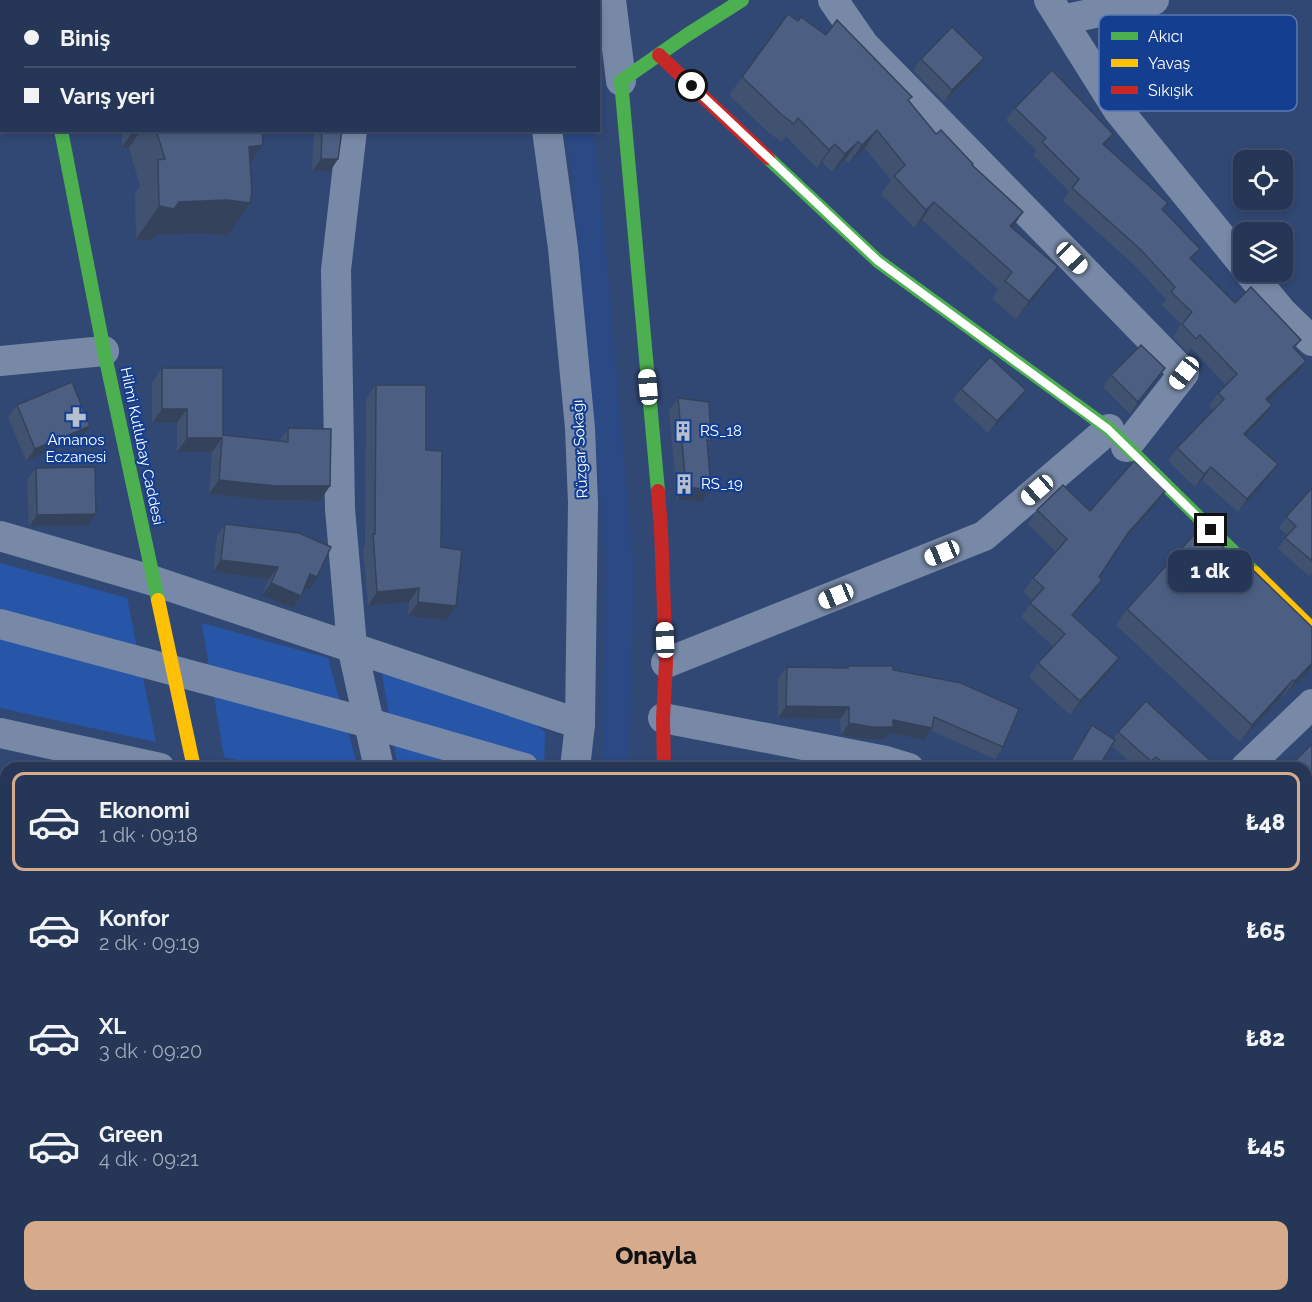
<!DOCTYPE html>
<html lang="tr">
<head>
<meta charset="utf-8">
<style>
	:root { --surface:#253657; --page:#314161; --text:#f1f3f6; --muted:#a3abba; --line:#42506d; --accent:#d6ab8b }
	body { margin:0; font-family:Raleway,sans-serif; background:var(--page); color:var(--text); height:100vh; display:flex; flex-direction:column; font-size:22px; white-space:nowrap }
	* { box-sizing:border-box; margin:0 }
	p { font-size:20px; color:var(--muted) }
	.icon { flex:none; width:33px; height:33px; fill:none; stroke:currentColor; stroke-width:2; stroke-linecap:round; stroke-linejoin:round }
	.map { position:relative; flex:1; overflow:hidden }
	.drawer { position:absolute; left:0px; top:762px; width:1312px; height:540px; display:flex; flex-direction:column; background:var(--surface); border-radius:18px 18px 0 0; box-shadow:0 3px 9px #0003,0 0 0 2px var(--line) }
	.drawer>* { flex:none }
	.banner { position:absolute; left:0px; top:0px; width:600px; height:132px; box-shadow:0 3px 9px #0003,0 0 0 2px var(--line); display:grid; align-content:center; height:132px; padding:0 24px; background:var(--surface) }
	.buttons { position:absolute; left:1233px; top:150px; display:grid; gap:12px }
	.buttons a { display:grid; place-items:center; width:60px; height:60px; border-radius:12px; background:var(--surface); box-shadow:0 3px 9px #0003,0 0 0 2px var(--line); font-size:30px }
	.end { position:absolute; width:27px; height:27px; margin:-14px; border:8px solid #fff; background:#111; box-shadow:0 0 0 3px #111 }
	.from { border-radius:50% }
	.bubble { position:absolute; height:42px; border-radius:12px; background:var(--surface); box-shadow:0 3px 9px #0003,0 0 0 2px var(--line); font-size:20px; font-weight:800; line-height:42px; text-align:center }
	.car { position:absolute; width:18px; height:36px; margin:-18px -9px; border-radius:8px; box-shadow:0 0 4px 2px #0007; background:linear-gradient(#fff 24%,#345 0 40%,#fff 0 76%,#345 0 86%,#fff 0) }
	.banner b { display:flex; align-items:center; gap:21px; height:57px; font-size:22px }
	.banner b+b { border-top:2px solid var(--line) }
	.banner i { width:15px; height:15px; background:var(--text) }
	ul { padding:10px 0 0; list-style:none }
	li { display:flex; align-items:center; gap:18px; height:99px; margin:0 12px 9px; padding:0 12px; border:3px solid transparent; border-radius:12px }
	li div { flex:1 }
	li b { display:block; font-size:22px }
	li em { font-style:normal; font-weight:800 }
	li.selected { border-color:var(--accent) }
	li>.icon { width:54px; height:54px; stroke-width:1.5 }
	.primary-button { display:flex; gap:12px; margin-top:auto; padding:12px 24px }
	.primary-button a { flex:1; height:69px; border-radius:12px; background:var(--accent); color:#111; font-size:24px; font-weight:800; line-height:69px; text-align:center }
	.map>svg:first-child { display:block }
	.green { fill:#2756a8 }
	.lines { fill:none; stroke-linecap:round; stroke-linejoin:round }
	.canal { stroke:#2a4985; stroke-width:27 }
	.street { stroke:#7889a7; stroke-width:30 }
	.fast { stroke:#4caf50; stroke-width:14 }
	.slow { stroke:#ffc107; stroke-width:14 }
	.jam { stroke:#c62828; stroke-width:14 }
	.wall { fill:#415270 }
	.shaded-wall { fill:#35425b }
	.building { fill:#4c5f82; stroke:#35425b; stroke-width:1.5 }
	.route { stroke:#fff; stroke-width:8 }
	.labels { text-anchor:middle; stroke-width:4.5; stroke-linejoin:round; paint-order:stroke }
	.poi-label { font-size:15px; fill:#fff; stroke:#143f91; text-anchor:start }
	.street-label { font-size:15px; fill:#fff; stroke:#143f91 }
	.key { fill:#143f91; stroke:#5a79b2; stroke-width:1.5 }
	.key-label { font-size:16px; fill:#fff }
</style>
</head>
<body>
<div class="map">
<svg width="1312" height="1302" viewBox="0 0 1312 1302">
	<rect width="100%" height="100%" fill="#314874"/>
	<g class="green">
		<polygon points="0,563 127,598 156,742 0,708"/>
		<polygon points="202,623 328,658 358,768 274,768 224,757"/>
		<polygon points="382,674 515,709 545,732 544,768 398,768"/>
	</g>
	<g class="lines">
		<g class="canal">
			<polyline points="560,0 560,2"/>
			<polyline points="579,130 585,167 620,569 616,768"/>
			<polyline points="700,1296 702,1302"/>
		</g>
		<g class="street">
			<polyline points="525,0 525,2"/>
			<polyline points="611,0 621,81"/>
			<polyline points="833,0 864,45 1184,373 1126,447"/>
			<polyline points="1049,0 1118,110 1244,265"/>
			<polyline points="367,2 367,0"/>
			<polyline points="1062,20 1154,0"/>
			<polyline points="352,130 336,270 340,509 352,646 379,768"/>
			<polyline points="547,130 563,248 580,428 583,503 580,724 575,768"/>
			<polyline points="1249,272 1282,312 1312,341"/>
			<polyline points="0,361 104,351"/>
			<polyline points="0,536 154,581 580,724"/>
			<polyline points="0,624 369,723 524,768"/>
			<polyline points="666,663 984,536 1109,429"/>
			<polyline points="663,718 886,761 909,768"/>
			<polyline points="0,733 160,768"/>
			<polyline points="1245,768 1312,704"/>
			<polyline points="0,973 6,973"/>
			<polyline points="1306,988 1312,990"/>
			<polyline points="645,1296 647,1302"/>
			<polyline points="748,1296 750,1302"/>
			<polyline points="1199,1296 1206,1302"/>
			<polyline points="45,1302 46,1296"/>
			<polyline points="541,1302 562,1296"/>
			<polyline points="1094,1302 1099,1296"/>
		</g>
		<g class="fast">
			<polyline points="35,0 35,2"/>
			<polyline points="61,130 104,351 158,600"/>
			<polyline points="768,158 878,261 1109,429 1255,573"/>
			<polyline points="658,491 621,81 687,35 742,0"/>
			<polyline points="0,1240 6,1240"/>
			<polyline points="284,1296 286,1302"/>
		</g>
		<g class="slow">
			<polyline points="1255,573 1312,629"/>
			<polyline points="158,600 194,768"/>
		</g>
		<g class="jam">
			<polyline points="659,55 768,158"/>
			<polyline points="658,491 661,529 666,663 663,718 664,768"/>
		</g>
	</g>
	<g class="wall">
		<rect x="110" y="0" width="103" height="2"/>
		<rect x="288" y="0" width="52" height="2"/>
		<rect x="428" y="0" width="64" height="2"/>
		<polygon points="788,14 909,101 936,134 972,165 1012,228 1045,285 1016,319 992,299 998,289 922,220 914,228 881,194 891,180 865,148 849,163 845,160 832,172 822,162 817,168 786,136 782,142 769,133 729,95"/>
		<polygon points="984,58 976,70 944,102 913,70 921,59"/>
		<polygon points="1015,108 1105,146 1168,203 1162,210 1192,260 1235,303 1301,340 1294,349 1297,373 1268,401 1272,405 1263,418 1246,435 1278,464 1269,477 1238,512 1202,480 1195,487 1168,461 1177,448 1213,410 1209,406 1218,393 1226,385 1191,348 1187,352 1173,337 1181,324 1162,305 1166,299 1132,263 1063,201 1069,191 1033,155 1036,150 1006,120"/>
		<polygon points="122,130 262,130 263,145 250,164 250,203 227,236 204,233 156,235 151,241 136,239 135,193 140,186 129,148 122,147"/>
		<polygon points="314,130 342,130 338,159 330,171 312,171"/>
		<polygon points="162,368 223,435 279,441 288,428 320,501 266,500 209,494 212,452 177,452 177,423 152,423 152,383"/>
		<polygon points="1165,368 1130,414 1103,387 1111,375"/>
		<polygon points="376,385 426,450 441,547 446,620 408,616 409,602 368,606 363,549 365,545 366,399"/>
		<polygon points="961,389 1026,390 1017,402 988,433 953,400"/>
		<polygon points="678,398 711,441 707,446 702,502 677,499 669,410"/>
		<polygon points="17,405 90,426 82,438 26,461 8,417"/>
		<polygon points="36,468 88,526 29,526 27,480"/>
		<polygon points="1312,488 1312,573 1309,576 1278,549 1287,535 1279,528 1286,517"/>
		<polygon points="1167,489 1157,503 1120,545 1099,577 1093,593 1073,616 1109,672 1070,715 1029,677 1038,663 1053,646 1021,617 1033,601 1023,592 1033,578 1056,552 1028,524 1037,510 1090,511"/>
		<polygon points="225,524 309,589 305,587 301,596 293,608 262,595 269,579 213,572 217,536"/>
		<polygon points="1127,609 1312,668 1283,697 1282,696 1240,742 1116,625"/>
		<polygon points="848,666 893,670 1003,747 995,759 930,730 924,740 889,733 885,739 863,739 841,735 840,719 778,718 778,679 787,667 847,668"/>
		<polygon points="1092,725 1113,739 1118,732 1211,768 1137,768 1112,746 1098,768 1065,768"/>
		<polygon points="1312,744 1312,817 1311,818 1306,813 1306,768"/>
		<polygon points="1306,1038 1312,1042 1312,1124 1306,1120"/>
		<polygon points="430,1296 527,1296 524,1300 507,1302 482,1302 482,1300 471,1302 431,1302"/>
		<polygon points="1030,1296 1060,1296 1056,1302 1039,1302"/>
		<polygon points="1145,1296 1172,1302 1141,1302"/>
	</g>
	<g class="shaded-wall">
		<polygon points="984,58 976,70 944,102 952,90"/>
		<polygon points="134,130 141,130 129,148 122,147"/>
		<polygon points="452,130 467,130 449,135"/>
		<polygon points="877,130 865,148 849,163 862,145"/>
		<polygon points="1113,134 1104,147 1103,144"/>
		<polygon points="858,142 845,160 832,172 845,154"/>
		<polygon points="835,144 822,162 817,168 829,150"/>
		<polygon points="263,145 240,178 249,147"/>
		<polygon points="321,159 338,159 330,171 312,171"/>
		<polygon points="227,200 250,203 227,236 204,233 156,235 151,241 136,239 159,206 179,202"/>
		<polygon points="934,202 922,220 914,228 926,210"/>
		<polygon points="1023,212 1011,230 1010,226"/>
		<polygon points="1058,267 1045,285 1016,319 1029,301"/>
		<polygon points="1306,361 1297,373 1257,412 1266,399"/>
		<polygon points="1165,368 1156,380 1130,414 1138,402"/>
		<polygon points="1026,390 1017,402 988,433 997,421"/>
		<polygon points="1272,405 1263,418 1235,446 1244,434"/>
		<polygon points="162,409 187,409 177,423 152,423"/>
		<polygon points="90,426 82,438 26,461 35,449"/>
		<polygon points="187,438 222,438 212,452 177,452"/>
		<polygon points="1278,464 1269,477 1238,512 1247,499"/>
		<polygon points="1211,467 1202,480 1195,487 1204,474"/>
		<polygon points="219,480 330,486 320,501 266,500 209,494"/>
		<polygon points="686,487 711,490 702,502 677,499"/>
		<polygon points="1167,489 1157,503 1119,546 1128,533"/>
		<polygon points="96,514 88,526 29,526 37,515"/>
		<polygon points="221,560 278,567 269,579 213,572"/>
		<polygon points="310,574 317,577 309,589 302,586"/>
		<polygon points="1102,580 1093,593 1062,628 1072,615"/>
		<polygon points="271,583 301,596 293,608 262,595"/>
		<polygon points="419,588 409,602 368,606 377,592"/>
		<polygon points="418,602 456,606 446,620 408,616"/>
		<polygon points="1119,658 1109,672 1070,715 1080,701"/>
		<polygon points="1312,663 1312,668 1283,697 1295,681"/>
		<polygon points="1293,680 1282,696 1240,742 1252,725"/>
		<polygon points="786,706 849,707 840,719 778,718"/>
		<polygon points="893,720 932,728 924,740 889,733 885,739 863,739 841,735 849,723"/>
		<polygon points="440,1296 485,1296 482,1300 471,1302 436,1302"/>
		<polygon points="489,1296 527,1296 524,1300 507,1302 485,1302"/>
	</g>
	<g class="building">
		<rect x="119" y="0" width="94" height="2"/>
		<rect x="296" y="0" width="44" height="2"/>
		<rect x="437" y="0" width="55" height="2"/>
		<polygon points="788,14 798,21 801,17 826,35 837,20 912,97 908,100 936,134 941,130 973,164 972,165 1023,212 1010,226 1058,267 1029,301 1005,281 1012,272 934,202 926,210 894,176 905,165 877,130 862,145 858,142 845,154 835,144 829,150 798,118 794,124 782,115 742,77"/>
		<polygon points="952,27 984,58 952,90 921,59"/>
		<polygon points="1052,70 1113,134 1103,144 1168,203 1162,209 1200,249 1190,258 1235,303 1251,287 1301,340 1293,347 1306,361 1266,399 1272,405 1244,434 1278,464 1247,499 1211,467 1204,474 1177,448 1224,399 1218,393 1237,374 1200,335 1196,339 1182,324 1192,312 1171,292 1175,287 1141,250 1072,188 1079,179 1042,142 1046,138 1015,108"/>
		<polygon points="156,130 262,130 263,145 249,147 252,193 250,203 227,200 179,202 174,209 159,206 158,160 165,159"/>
		<polygon points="322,130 342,130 338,159 321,159"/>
		<polygon points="1141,345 1165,368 1138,402 1111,375"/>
		<polygon points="990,357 1026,390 997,421 961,389"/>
		<polygon points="162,368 223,368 223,435 288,442 288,428 331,429 330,486 276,486 219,480 222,438 187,438 187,409 162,409"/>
		<polygon points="72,382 90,426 35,449 17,405"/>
		<polygon points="376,385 426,385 426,450 442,451 441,547 462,550 456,606 418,602 419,588 377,592 373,534 375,534"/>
		<polygon points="678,398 709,402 711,441 707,440 711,490 686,487"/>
		<polygon points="1134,461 1167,489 1128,533 1099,577 1102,580 1072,615 1119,658 1080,701 1038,663 1065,634 1030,603 1044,588 1033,578 1067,539 1037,510 1063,485 1090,511"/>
		<polygon points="95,467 96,514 37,515 36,468"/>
		<polygon points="1312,488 1312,561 1285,538 1296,526 1286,517"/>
		<polygon points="225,524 299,533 331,547 317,577 310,574 301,596 271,583 278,567 221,560"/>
		<polygon points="1201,527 1252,573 1254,571 1312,627 1312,663 1295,681 1293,680 1252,725 1127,609"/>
		<polygon points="848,666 893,666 893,670 961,683 1019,709 1003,747 934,717 932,728 893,720 893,727 872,727 849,723 849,707 786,706 787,667 848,668"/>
		<polygon points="1146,701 1214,764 1211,768 1168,768 1156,757 1151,761 1118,732"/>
		<polygon points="1092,725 1115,740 1098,768 1076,768 1069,764"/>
		<polygon points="1312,744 1312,798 1306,793 1306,768 1288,768"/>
		<polygon points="1306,847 1310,850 1306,856"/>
		<polygon points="1306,1038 1312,1042 1312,1106 1306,1102"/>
		<polygon points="0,1271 6,1273 6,1296 23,1296 21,1302 0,1302"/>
		<polygon points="1312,1289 1312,1302 1300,1302 1306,1296"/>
		<polygon points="810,1296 861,1296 867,1301 867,1302 806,1302"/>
		<polygon points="1145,1296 1169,1296 1172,1302 1148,1302"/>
		<polygon points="987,1297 994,1302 984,1302"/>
	</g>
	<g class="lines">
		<polyline class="route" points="692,86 878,261 1108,429 1211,530"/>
	</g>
	<defs>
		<g id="pharmacy-bare" transform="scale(1.62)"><path d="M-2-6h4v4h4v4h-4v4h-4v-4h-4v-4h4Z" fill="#b7bfce" stroke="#143f91" stroke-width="2.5" paint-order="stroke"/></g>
		<g id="building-bare" transform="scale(1.62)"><path d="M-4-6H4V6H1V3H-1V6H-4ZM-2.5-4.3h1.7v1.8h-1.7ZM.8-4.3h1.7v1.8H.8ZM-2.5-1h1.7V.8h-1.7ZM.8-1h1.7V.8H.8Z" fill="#b7bfce" stroke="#143f91" stroke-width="2.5" paint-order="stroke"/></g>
	</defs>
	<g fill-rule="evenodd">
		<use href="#pharmacy-bare" x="76" y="417"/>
		<use href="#building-bare" x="683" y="431"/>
		<use href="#building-bare" x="684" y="484"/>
	</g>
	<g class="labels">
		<g class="poi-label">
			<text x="700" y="436">RS_18</text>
			<text x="76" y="445" text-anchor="middle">Amanos<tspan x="76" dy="17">Eczanesi</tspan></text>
			<text x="701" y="489">RS_19</text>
		</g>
		<g class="street-label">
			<text transform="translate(142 446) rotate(78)" y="5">Hilmi Kutlubay Caddesi</text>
			<text transform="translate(580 449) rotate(-93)" y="5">Rüzgar Sokağı</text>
		</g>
	</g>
	<rect x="1099" y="15" width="198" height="96" rx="9" class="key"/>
	<rect x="1111" y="32" width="27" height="8" fill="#4caf50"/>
	<rect x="1111" y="59" width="27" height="8" fill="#ffc107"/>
	<rect x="1111" y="86" width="27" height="8" fill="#c62828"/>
	<g class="key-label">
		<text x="1148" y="42">Akıcı</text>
		<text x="1148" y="69">Yavaş</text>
		<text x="1148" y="96">Sıkışık</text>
	</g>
</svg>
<div class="buttons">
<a><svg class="icon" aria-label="locate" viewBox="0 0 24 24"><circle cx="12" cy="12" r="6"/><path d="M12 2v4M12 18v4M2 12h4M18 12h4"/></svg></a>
<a><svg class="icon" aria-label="layers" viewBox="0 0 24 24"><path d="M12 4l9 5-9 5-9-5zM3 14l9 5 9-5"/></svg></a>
</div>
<i class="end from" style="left:692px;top:86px"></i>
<i class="end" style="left:1211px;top:530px"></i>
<div class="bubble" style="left:1168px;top:550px;width:84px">1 dk</div>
<i class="car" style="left:1072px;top:258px;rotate:136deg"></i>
<i class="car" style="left:1184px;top:373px;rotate:218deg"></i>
<i class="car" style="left:648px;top:387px;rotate:355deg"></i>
<i class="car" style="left:1037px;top:490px;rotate:229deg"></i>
<i class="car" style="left:942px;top:553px;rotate:248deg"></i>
<i class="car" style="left:836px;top:596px;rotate:248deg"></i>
<i class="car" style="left:665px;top:640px;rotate:358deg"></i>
<div class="banner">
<b><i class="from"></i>Biniş</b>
<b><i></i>Varış yeri</b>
</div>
<section class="drawer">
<ul>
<li class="selected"><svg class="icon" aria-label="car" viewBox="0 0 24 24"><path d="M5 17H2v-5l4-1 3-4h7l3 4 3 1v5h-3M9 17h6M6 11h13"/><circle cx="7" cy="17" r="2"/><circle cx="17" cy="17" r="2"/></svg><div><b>Ekonomi</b><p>1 dk · 09:18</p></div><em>₺48</em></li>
<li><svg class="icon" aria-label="car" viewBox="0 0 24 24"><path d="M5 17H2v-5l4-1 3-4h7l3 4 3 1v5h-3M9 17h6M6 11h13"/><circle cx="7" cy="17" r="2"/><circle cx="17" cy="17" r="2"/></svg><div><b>Konfor</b><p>2 dk · 09:19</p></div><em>₺65</em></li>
<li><svg class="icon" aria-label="car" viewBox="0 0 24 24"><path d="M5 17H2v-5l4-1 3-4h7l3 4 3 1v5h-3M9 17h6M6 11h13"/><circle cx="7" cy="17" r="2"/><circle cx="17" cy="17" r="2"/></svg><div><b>XL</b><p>3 dk · 09:20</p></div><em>₺82</em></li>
<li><svg class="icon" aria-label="car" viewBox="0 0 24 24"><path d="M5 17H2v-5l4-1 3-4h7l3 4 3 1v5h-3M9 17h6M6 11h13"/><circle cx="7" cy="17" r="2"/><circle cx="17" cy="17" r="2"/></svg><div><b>Green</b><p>4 dk · 09:21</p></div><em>₺45</em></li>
</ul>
<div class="primary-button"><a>Onayla</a></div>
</section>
</div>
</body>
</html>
